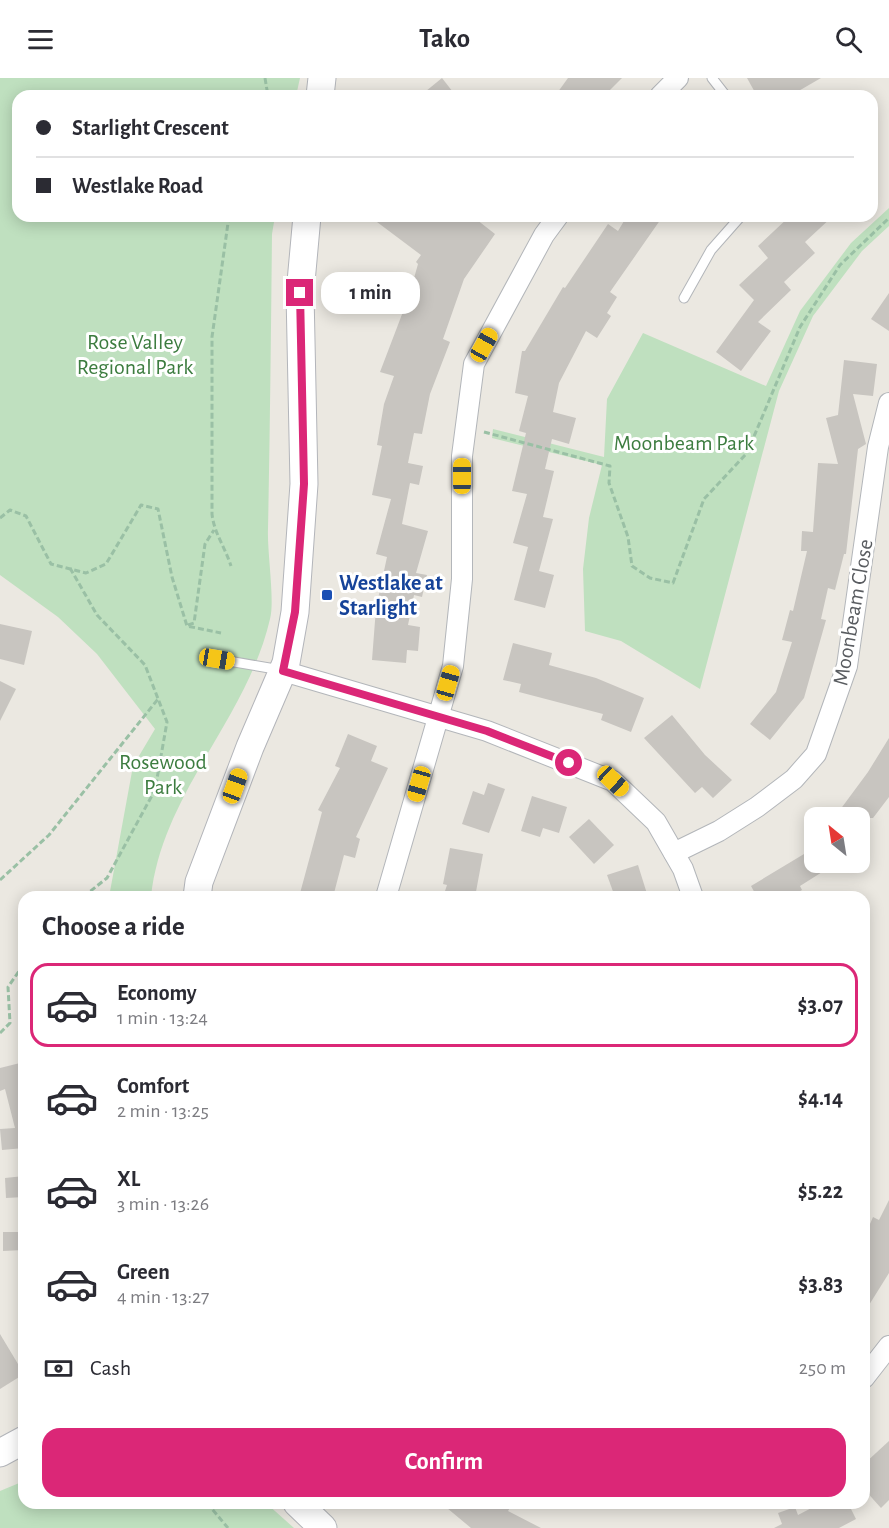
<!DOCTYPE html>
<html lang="en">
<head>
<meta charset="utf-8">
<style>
	:root { --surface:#fff; --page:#f7f7f7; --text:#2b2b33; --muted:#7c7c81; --line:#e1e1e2; --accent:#db2777 }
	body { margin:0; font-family:"Alegreya Sans",sans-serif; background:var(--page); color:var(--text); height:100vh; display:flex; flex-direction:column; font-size:22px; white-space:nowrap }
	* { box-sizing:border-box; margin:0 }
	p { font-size:20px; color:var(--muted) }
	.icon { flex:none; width:33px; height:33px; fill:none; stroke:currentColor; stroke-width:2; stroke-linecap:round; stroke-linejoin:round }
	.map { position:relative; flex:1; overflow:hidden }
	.sheet { position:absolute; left:18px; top:813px; width:852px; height:618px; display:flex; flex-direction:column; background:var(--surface); border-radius:18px; box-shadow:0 3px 15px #0003 }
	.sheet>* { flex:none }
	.banner { position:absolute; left:12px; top:12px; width:866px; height:132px; border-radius:18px; box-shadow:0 3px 15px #0003; display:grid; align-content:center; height:132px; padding:0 24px; background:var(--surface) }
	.needle { width:39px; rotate:330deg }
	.fabs { position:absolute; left:804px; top:729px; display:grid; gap:12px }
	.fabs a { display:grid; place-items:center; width:66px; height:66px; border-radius:12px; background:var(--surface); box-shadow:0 3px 15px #0003; font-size:30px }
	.end { position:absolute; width:27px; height:27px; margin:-14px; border:8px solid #db2777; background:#fff; box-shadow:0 0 0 3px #fff }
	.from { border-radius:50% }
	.bubble { position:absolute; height:42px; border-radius:18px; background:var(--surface); box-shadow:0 3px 15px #0003; font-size:20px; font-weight:700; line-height:42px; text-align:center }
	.car { position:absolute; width:18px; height:36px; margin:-18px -9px; border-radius:8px; box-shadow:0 0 4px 2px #0007; background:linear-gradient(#f5c518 24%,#345 0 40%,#f5c518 0 76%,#345 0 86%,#f5c518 0) }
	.banner b { display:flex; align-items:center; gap:21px; height:57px; font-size:22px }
	.banner b+b { border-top:2px solid var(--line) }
	.banner i { width:15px; height:15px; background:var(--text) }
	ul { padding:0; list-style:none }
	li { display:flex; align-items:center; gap:18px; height:84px; margin:0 12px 9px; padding:0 12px; border:3px solid transparent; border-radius:18px }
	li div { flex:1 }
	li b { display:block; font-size:22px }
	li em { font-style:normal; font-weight:700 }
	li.selected { border-color:var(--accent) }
	li>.icon { width:54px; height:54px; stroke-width:1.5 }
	h2 { padding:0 24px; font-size:27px; line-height:72px }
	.pay { display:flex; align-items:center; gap:15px; height:66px; padding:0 24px; font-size:22px }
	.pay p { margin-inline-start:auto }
	.cta { display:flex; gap:12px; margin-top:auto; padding:12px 24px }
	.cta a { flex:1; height:69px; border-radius:18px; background:var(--accent); color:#fff; font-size:24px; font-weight:700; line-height:69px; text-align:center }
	header { display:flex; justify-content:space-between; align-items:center; height:78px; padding:0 24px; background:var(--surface); font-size:27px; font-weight:700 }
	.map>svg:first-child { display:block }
	.green { fill:#bfe0bf }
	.building { fill:#c8c5c0 }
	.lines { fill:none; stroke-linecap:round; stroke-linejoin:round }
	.lane-casing { stroke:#b3b6ba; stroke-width:11 }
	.street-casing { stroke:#b3b6ba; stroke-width:22 }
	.secondary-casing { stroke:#b3b5ba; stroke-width:29 }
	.path { stroke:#9ac0a5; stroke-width:3; stroke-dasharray:6 3; stroke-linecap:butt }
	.lane { stroke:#fff; stroke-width:9 }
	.street { stroke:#fff; stroke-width:20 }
	.secondary { stroke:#fff; stroke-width:27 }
	.route { stroke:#db2777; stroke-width:8 }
	.transit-dot { fill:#1a4fb4; stroke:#fff; stroke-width:2 }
	.labels { text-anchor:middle; stroke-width:6; stroke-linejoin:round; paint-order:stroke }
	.park-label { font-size:22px; fill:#3c7c3f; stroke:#fff }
	.transit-label { font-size:22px; font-weight:bold; fill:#164399; stroke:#fff; text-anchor:start }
	.street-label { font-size:22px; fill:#595c60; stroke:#fff }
</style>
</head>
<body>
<header><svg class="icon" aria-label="menu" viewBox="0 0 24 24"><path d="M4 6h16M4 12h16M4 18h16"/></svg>Tako<svg class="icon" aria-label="search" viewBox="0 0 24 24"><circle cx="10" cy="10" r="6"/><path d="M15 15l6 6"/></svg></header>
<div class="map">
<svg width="889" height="1450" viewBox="0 0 889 1450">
	<rect width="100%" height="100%" fill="#ebe8e1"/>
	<g class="green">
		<path d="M0,0H300L296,18H18V138H275L272,156C271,254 270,352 268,451C267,474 275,523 270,541C247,641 162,715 151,819H109L133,688L155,651L97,576L58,539L0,497Z"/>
		<polygon points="889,130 889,148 862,173 813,238 779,313 700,611 621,563 585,553 583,491 589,440 602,387 492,360 493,351 604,379 607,321 643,255 766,308 800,233 851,165"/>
		<polygon points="24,1403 24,1425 266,1425 294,1450 0,1450 0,1413"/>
	</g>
	<g class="building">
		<polygon points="442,0 456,18 420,18"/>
		<polygon points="568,0 622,0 604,18 555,18"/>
		<polygon points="747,0 821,0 790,18 757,18"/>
		<polygon points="369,138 472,138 495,156 464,201 443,261 450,264 430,316 422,356 414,355 408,385 423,388 419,407 410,405 402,446 428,453 416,495 427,497 422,519 414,517 408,547 420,549 418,573 407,572 406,585 372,582 376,530 387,479 376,476 391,421 372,417 382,368 377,367 384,326 394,298 380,294 409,218 418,186 416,184 421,177"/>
		<polygon points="627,138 663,138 610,214 617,219 607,235 611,238 597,260 586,253 559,305 553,334 576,340 569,366 552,361 545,391 554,393 543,439 553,441 539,493 554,497 545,530 514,522 528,469 513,465 527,416 512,413 526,355 519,353 528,318 515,315 522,273 525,273 563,209 565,210 608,146 618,153"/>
		<polygon points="790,138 833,138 805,164 815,175 784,204 791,212 758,244 771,253 741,293 716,274 754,222 739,207 768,180 758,168"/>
		<polygon points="889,215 889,253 871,241"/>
		<polygon points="844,282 877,286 873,318 853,316 866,366 858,371 846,476 844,476 835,512 828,510 821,541 826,542 804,620 770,662 750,646 776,614 792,564 782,562 790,532 793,533 807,473 801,473 802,453 813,454 818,385 838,386 826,340 838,337"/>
		<polygon points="0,546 32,553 24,587 0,581"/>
		<polygon points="513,565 552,575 549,587 596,600 644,620 631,654 601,642 603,636 519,614 521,606 503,602"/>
		<polygon points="0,603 16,611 0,643"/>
		<polygon points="672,637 705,677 732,702 713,720 702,709 695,715 644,660"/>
		<polygon points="348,656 377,668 371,683 388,690 356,759 360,761 355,780 344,777 333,819 299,819 322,734 318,732 340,690 335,688"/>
		<polygon points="889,660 889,719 873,740 834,740 868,694"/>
		<polygon points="488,705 505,711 489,755 462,746 473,713 484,717"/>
		<polygon points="532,718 567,729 559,755 543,750 540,759 521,753"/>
		<polygon points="589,741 614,767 594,786 569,759"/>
		<polygon points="450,770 483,776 475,819 443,819 447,807 443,806"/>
		<polygon points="814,770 814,784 838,784 800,808 802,812 790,819 757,819 751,808"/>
		<polygon points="638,787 648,819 615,819 607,797"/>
		<polygon points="24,984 24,1070 2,1072 0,1051 15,1050 5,1011 0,1013 0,990"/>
		<polygon points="24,1098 24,1119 6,1120 5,1100"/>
		<polygon points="889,1122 889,1195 864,1235 864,1160 873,1139 879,1142"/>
		<polygon points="3,1154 24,1154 24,1172 3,1173"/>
		<polygon points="0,1256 24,1296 0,1311"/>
		<polygon points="889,1363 889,1422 881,1430 864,1411 864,1386"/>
		<polygon points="441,1425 513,1425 508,1433 541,1450 471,1450"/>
		<polygon points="821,1425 848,1425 856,1441 839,1450 774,1450 782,1446 778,1435 795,1429 798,1437"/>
	</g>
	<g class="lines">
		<g class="lane-casing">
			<g id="lane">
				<polyline points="712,0 726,18"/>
				<polyline points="684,220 711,172 741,138"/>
				<polyline points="217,581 281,592"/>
			</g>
		</g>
		<g class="street-casing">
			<g id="street">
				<polyline points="660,18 678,0"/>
				<polyline points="283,593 487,653 613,703 656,744 683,791 693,819"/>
				<polyline points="674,775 719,753 757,729 794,701 816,676 847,588 878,369 889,325"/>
				<polyline points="386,819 453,588 462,501 462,378 474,286 544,157 558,138"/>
				<polyline points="864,1300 889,1268"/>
			</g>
		</g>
		<g class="secondary-casing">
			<g id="secondary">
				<polyline points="320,18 322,0"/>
				<polyline points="197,819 199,804 250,669 286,585 295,534 304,406 300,215 307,138"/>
				<polyline points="0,1375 24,1362"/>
				<polyline points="297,1425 323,1450"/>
			</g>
		</g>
		<g class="path">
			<polyline points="265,0 268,18"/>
			<path d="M229,138L212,259V436C214,455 225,469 231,488"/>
			<polyline points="484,354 610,388 609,405 628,459 632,488 650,500 673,505 704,421 747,375 800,249 840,187 889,140"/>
			<polyline points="0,440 10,432 26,438 51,486 86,495 106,486 141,427 158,431 172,499 187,548 221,555"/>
			<polyline points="70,490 97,537 145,587 167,644 155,712 107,800 83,819"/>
			<polyline points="188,547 194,545 205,466 214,452"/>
			<polyline points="0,802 49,757 158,621"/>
			<polyline points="0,955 10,945 8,909 24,886"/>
			<polyline points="207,1425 228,1450"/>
		</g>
		<use href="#lane" class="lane"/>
		<use href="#street" class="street"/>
		<use href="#secondary" class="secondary"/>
	</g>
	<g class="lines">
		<polyline class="route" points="300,215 304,406 295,534 283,593 487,653 569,685"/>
	</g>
	<rect class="transit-dot" x="321" y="511" width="12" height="12" rx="3"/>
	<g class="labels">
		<g class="park-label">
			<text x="135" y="271">Rose Valley<tspan x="135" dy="25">Regional Park</tspan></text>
			<text x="684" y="372">Moonbeam Park</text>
			<text x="163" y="691">Rosewood<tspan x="163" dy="25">Park</tspan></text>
		</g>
		<g class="transit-label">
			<text x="339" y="512">Westlake at<tspan x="339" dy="25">Starlight</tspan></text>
		</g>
		<g class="street-label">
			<text transform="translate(852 534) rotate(-80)" y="8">Moonbeam Close</text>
		</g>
	</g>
</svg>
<div class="fabs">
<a><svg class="needle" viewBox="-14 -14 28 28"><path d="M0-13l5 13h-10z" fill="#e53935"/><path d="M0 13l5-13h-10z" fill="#7c7c81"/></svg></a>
</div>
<i class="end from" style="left:569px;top:685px"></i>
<i class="end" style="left:300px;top:215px"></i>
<div class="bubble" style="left:321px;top:194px;width:99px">1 min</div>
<i class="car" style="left:484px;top:267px;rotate:29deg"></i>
<i class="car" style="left:462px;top:398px;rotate:0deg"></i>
<i class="car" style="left:217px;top:581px;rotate:100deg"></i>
<i class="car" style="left:448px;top:605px;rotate:16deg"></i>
<i class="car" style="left:613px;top:703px;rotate:133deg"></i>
<i class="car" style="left:419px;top:706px;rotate:196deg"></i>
<i class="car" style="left:235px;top:708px;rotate:20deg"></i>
<div class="banner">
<b><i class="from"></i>Starlight Crescent</b>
<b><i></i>Westlake Road</b>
</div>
<section class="sheet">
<h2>Choose a ride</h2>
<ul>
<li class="selected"><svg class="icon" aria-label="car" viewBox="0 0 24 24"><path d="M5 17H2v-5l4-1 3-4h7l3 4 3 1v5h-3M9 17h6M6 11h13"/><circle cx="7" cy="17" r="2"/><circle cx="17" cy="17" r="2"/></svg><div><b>Economy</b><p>1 min · 13:24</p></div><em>$3.07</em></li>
<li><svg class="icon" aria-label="car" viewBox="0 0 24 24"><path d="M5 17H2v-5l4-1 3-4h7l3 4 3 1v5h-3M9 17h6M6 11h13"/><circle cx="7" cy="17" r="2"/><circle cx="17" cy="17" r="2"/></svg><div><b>Comfort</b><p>2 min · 13:25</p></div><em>$4.14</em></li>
<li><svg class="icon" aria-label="car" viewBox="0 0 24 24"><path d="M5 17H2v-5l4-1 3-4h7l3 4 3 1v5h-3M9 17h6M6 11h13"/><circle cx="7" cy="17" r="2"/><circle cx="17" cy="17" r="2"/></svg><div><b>XL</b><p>3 min · 13:26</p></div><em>$5.22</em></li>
<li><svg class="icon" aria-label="car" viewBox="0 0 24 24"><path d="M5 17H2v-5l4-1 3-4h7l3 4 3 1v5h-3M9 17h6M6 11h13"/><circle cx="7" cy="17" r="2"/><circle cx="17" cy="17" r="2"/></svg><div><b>Green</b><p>4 min · 13:27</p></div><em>$3.83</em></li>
</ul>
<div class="pay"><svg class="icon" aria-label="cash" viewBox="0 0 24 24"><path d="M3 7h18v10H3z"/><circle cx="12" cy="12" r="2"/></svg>Cash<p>250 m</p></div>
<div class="cta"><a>Confirm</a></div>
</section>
</div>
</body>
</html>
